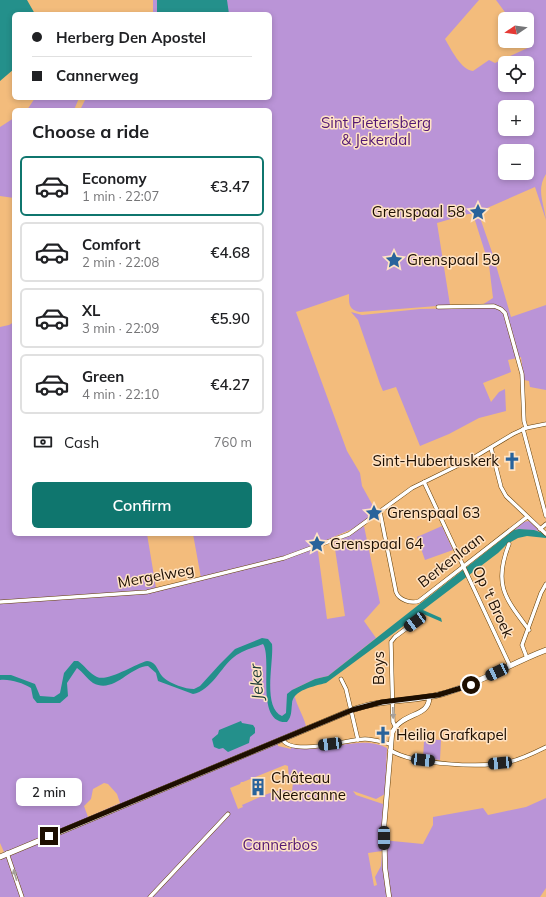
<!DOCTYPE html>
<html lang="en">
<head>
<meta charset="utf-8">
<style>
	:root { --surface:#fff; --page:#f2f2f2; --text:#202124; --muted:#757577; --line:#e0e0e0; --accent:#0f766e }
	body { margin:0; font-family:Mulish,sans-serif; background:var(--page); color:var(--text); height:100vh; display:flex; flex-direction:column; font-size:15px; white-space:nowrap }
	* { box-sizing:border-box; margin:0 }
	p { font-size:13px; color:var(--muted) }
	.icon { flex:none; width:22px; height:22px; fill:none; stroke:currentColor; stroke-width:2; stroke-linecap:round; stroke-linejoin:round }
	.map { position:relative; flex:1; overflow:hidden }
	.side { position:absolute; left:12px; top:108px; width:260px; height:428px; display:flex; flex-direction:column; background:var(--surface); border-radius:6px; box-shadow:0 2px 6px #0003 }
	.side>* { flex:none }
	.top-card { position:absolute; left:12px; top:12px; width:260px; height:88px; border-radius:6px; box-shadow:0 2px 6px #0003; display:grid; align-content:center; height:88px; padding:0 20px; background:var(--surface) }
	.needle { width:26px; rotate:257deg }
	.tools { position:absolute; left:498px; top:12px; display:grid; gap:8px }
	.tools a { display:grid; place-items:center; width:36px; height:36px; border-radius:6px; background:var(--surface); box-shadow:0 2px 6px #0003; font-size:20px }
	.end { position:absolute; width:18px; height:18px; margin:-9px; border:5px solid #1d0e00; background:#fff; box-shadow:0 0 0 2px #fff }
	.from { border-radius:50% }
	.bubble { position:absolute; height:28px; border-radius:6px; background:var(--surface); box-shadow:0 2px 6px #0003; font-size:13px; font-weight:600; line-height:28px; text-align:center }
	.car { position:absolute; width:12px; height:24px; margin:-12px -6px; border-radius:5px; box-shadow:0 0 3px 1px #0007; background:linear-gradient(#222 24%,#8ab4d8 0 40%,#222 0 76%,#8ab4d8 0 86%,#222 0) }
	.top-card b { display:flex; align-items:center; gap:14px; height:38px; font-size:15px }
	.top-card b+b { border-top:1px solid var(--line) }
	.top-card i { width:10px; height:10px; background:var(--text) }
	ul { padding:0; list-style:none }
	li { display:flex; align-items:center; gap:12px; height:60px; margin:0 8px 6px; padding:0 12px; border:2px solid var(--line); border-radius:6px }
	li div { flex:1 }
	li b { display:block; font-size:15px }
	li em { font-style:normal; font-weight:600 }
	li.on { border-color:var(--accent) }
	li>.icon { width:36px; height:36px; stroke-width:1.5 }
	h2 { padding:0 20px; font-size:18px; line-height:48px }
	.pay { display:flex; align-items:center; gap:10px; height:44px; padding:0 20px; font-size:15px }
	.pay p { margin-inline-start:auto }
	.action { display:flex; gap:8px; margin-top:auto; padding:8px 20px }
	.action a { flex:1; height:46px; border-radius:6px; background:var(--accent); color:#fff; font-size:16px; font-weight:600; line-height:46px; text-align:center }
	.map>svg:first-child { display:block }
	.green { fill:#ba94d7; fill-rule:evenodd }
	.water { fill:#24908b }
	.lines { fill:none; stroke-linecap:round; stroke-linejoin:round }
	.minor-casing { stroke:#633e07; stroke-width:4.5 }
	.tertiary-casing { stroke:#633e07; stroke-width:5.5 }
	.secondary-casing { stroke:#633e07; stroke-width:6 }
	.minor { stroke:#fff; stroke-width:3.5 }
	.tertiary { stroke:#fff; stroke-width:4.5 }
	.secondary { stroke:#fff; stroke-width:5 }
	.oneway { fill:#a59f99 }
	.route { stroke:#1d0e00; stroke-width:5 }
	.labels { text-anchor:middle; stroke-width:3; stroke-linejoin:round; paint-order:stroke }
	.park-label { font-size:15px; fill:#531873; stroke:#ffe3c4 }
	.poi-label { font-size:15px; fill:#1d0e00; stroke:#ffe3c4; text-anchor:start }
	.street-label { font-size:15px; fill:#1d0e00; stroke:#ffe3c4 }
	.water-label { font-size:16px; font-style:italic; fill:#193836; stroke:#ffe3c4 }
</style>
</head>
<body>
<div class="map">
<svg width="546" height="897" viewBox="0 0 546 897">
	<rect width="100%" height="100%" fill="#f3bc7c"/>
	<g class="green">
		<path d="M153,0H479L445,39C451,49 461,70 473,71L489,60L495,63L532,46L527,38V19H510L496,0H546V174C536,190 544,203 546,220L535,187L478,212L493,255L511,317L546,305V390L530,387L529,381L524,380L521,357L508,360L511,372L483,383L491,402L499,392L505,389L506,411L479,418L449,434L420,446L396,387L383,391L380,384L358,320L351,312L362,315L420,309L465,308L482,305L493,298L489,265L473,214H468L437,223L450,305L360,312C348,310 349,302 349,294L296,312L347,451L360,473L362,486L377,513L357,527L317,544L327,619L345,616L334,542L350,535L364,526L380,603L364,621L376,638L328,676L315,679L294,689C293,700 303,714 306,726L277,740L278,746L291,749V746C301,747 310,749 319,748C342,746 367,737 387,748L385,794L376,799L353,791L356,795L383,804L382,840L423,844L433,825V817L483,808L488,815L526,807L546,798V888L540,897H0V854L4,852L0,843V327L9,325L14,322V534H147L156,588L201,578L193,534H270V110H80L86,98H270V14H153ZM505,63H527V85H505ZM505,107H527V129H505ZM505,151H527V173H505ZM285,765L288,766L289,780L302,782V785L293,783L292,791C275,787 258,799 242,805L243,807L238,809L230,788L240,784L241,782H243ZM104,783L108,784L117,794L120,803L88,817L84,806L91,799L93,789ZM382,851L381,866L375,877L377,885L374,886L368,853Z"/>
		<polygon points="35,98 79,98 74,110 27,110"/>
		<polygon points="14,118 14,198 0,196 0,127"/>
		<polygon points="529,521 540,531 519,529 514,530 523,522"/>
		<polygon points="442,526 453,550 425,560 417,537"/>
		<polygon points="426,739 441,740 440,760 423,758 424,742"/>
	</g>
	<g class="water">
		<polygon points="0,0 27,0 35,14 14,14 14,69 0,81"/>
		<polygon points="157,0 227,0 229,14 157,14"/>
		<path d="M519,529L534,530L546,534V538L527,536L518,538L507,544L498,553L423,610L441,618L442,622L421,613L326,683C315,686 292,690 292,704C291,711 292,716 287,722C254,724 273,659 263,644C253,648 243,650 234,657C221,667 211,691 193,694L158,681L156,673L148,666C129,667 114,694 93,683C87,679 83,672 77,668L67,683L68,696L60,703H37L33,698L31,688C22,683 11,679 0,680V675H11L35,684L40,696L54,697L60,693L64,673L74,661H78C84,665 90,674 97,677C108,682 135,664 147,661C158,662 157,672 164,678C171,684 185,689 194,689L200,686L220,664L235,649L262,638L268,639L272,644C274,662 262,707 282,716L286,713L287,694L292,690L315,679L328,676L496,544L514,530Z"/>
		<polygon points="241,721 242,723 253,725 255,728 255,733 250,737 249,743 228,752 223,748 219,749 214,747 212,739 218,734 219,730"/>
	</g>
	<g class="lines">
		<g class="minor-casing">
			<g id="minor">
				<polyline points="438,307 494,306 501,309 505,313 522,374 524,421 526,428"/>
				<polyline points="523,429 546,516"/>
				<polyline points="491,448 501,487 506,496 546,534"/>
				<polyline points="424,482 510,666"/>
				<path d="M380,512L396,592C399,600 411,604 419,601L527,517"/>
				<polyline points="540,529 546,524"/>
				<path d="M509,544C493,585 505,598 529,630"/>
				<polyline points="0,602 147,592 284,558 349,534 412,488 473,458 513,434 526,428 546,424"/>
				<polyline points="527,658 522,645 541,593 546,584"/>
				<polyline points="341,679 346,689 358,740"/>
				<polyline points="395,726 393,722 391,642 395,637 415,622"/>
				<path d="M282,739C292,757 348,739 365,739C373,739 382,742 390,744"/>
				<path d="M390,750C413,765 482,768 509,762C522,759 534,753 546,747"/>
				<polyline points="7,853 22,897"/>
				<polyline points="150,897 228,814"/>
			</g>
		</g>
		<g class="tertiary-casing">
			<path id="tertiary" d="M389,897L385,868L384,827L392,733C402,711 430,718 429,697"/>
		</g>
		<g class="secondary-casing">
			<path id="secondary" d="M0,857L352,710C381,699 412,702 442,694C479,684 511,663 546,650"/>
		</g>
		<use href="#minor" class="minor"/>
		<use href="#tertiary" class="tertiary"/>
		<use href="#secondary" class="secondary"/>
	</g>
	<defs><path id="oneway-solid" d="M-6-.8H1V-3.2L6.5 0L1 3.2V.8H-6Z"/></defs>
	<g class="oneway">
		<use href="#oneway-solid" transform="translate(393 713) rotate(88)"/>
		<use href="#oneway-solid" transform="translate(15 875) rotate(-107)"/>
	</g>
	<g class="lines">
		<polyline class="route" points="49,836 352,710 382,702 438,695 471,685"/>
	</g>
	<defs>
		<g id="sight-bare" transform="scale(1.38)"><path d="M0-6L1.8-2.2L6-1.7L2.9 1.2L3.7 5.4L0 3.3L-3.7 5.4L-2.9 1.2L-6-1.7L-1.8-2.2Z" fill="#29639b" stroke="#ffe3c4" stroke-width="2.5" paint-order="stroke"/></g>
		<g id="church-bare" transform="scale(1.38)"><path d="M-1.2-6h2.4v3.5h3.3v2.4h-3.3V6h-2.4V-.1h-3.3v-2.4h3.3Z" fill="#29639b" stroke="#ffe3c4" stroke-width="2.5" paint-order="stroke"/></g>
		<g id="building-bare" transform="scale(1.38)"><path d="M-4-6H4V6H1V3H-1V6H-4ZM-2.5-4.3h1.7v1.8h-1.7ZM.8-4.3h1.7v1.8H.8ZM-2.5-1h1.7V.8h-1.7ZM.8-1h1.7V.8H.8Z" fill="#29639b" stroke="#ffe3c4" stroke-width="2.5" paint-order="stroke"/></g>
	</defs>
	<g fill-rule="evenodd">
		<use href="#sight-bare" x="478" y="212"/>
		<use href="#sight-bare" x="394" y="260"/>
		<use href="#church-bare" x="512" y="461"/>
		<use href="#sight-bare" x="374" y="513"/>
		<use href="#sight-bare" x="317" y="544"/>
		<use href="#church-bare" x="383" y="735"/>
		<use href="#building-bare" x="258" y="787"/>
	</g>
	<g class="labels">
		<g class="park-label">
			<text x="376" y="128">Sint Pietersberg<tspan x="376" dy="17">&amp; Jekerdal</tspan></text>
			<text x="280" y="850">Cannerbos</text>
		</g>
		<g class="poi-label">
			<text x="465" y="217" text-anchor="end">Grenspaal 58</text>
			<text x="407" y="265">Grenspaal 59</text>
			<text x="499" y="466" text-anchor="end">Sint-Hubertuskerk</text>
			<text x="387" y="518">Grenspaal 63</text>
			<text x="330" y="549">Grenspaal 64</text>
			<text x="396" y="740">Heilig Grafkapel</text>
			<text x="271" y="783">Château<tspan x="271" dy="17">Neercanne</tspan></text>
		</g>
		<g class="street-label">
			<text transform="translate(451 560) rotate(-38)" y="5">Berkenlaan</text>
			<text transform="translate(156 576) rotate(-10)" y="5">Mergelweg</text>
			<text transform="translate(493 602) rotate(65)" y="5">Op 't Broek</text>
			<text transform="translate(379 668) rotate(-90)" y="5">Boys</text>
		</g>
		<g class="water-label">
			<text transform="translate(256 682) rotate(-94)" y="6">Jeker</text>
		</g>
	</g>
</svg>
<div class="tools">
<a><svg class="needle" viewBox="-14 -14 28 28"><path d="M0-13l5 13h-10z" fill="#e53935"/><path d="M0 13l5-13h-10z" fill="#757577"/></svg></a>
<a><svg class="icon" aria-label="locate" viewBox="0 0 24 24"><circle cx="12" cy="12" r="6"/><path d="M12 2v4M12 18v4M2 12h4M18 12h4"/></svg></a>
<a>+</a>
<a>−</a>
</div>
<i class="end from" style="left:471px;top:685px"></i>
<i class="end" style="left:49px;top:836px"></i>
<div class="bubble" style="left:16px;top:778px;width:66px">2 min</div>
<i class="car" style="left:415px;top:622px;rotate:234deg"></i>
<i class="car" style="left:497px;top:672px;rotate:245deg"></i>
<i class="car" style="left:330px;top:744px;rotate:263deg"></i>
<i class="car" style="left:423px;top:760px;rotate:96deg"></i>
<i class="car" style="left:500px;top:763px;rotate:265deg"></i>
<i class="car" style="left:384px;top:838px;rotate:180deg"></i>
<div class="top-card">
<b><i class="from"></i>Herberg Den Apostel</b>
<b><i></i>Cannerweg</b>
</div>
<section class="side">
<h2>Choose a ride</h2>
<ul>
<li class="on"><svg class="icon" aria-label="car" viewBox="0 0 24 24"><path d="M5 17H2v-5l4-1 3-4h7l3 4 3 1v5h-3M9 17h6M6 11h13"/><circle cx="7" cy="17" r="2"/><circle cx="17" cy="17" r="2"/></svg><div><b>Economy</b><p>1 min · 22:07</p></div><em>€3.47</em></li>
<li><svg class="icon" aria-label="car" viewBox="0 0 24 24"><path d="M5 17H2v-5l4-1 3-4h7l3 4 3 1v5h-3M9 17h6M6 11h13"/><circle cx="7" cy="17" r="2"/><circle cx="17" cy="17" r="2"/></svg><div><b>Comfort</b><p>2 min · 22:08</p></div><em>€4.68</em></li>
<li><svg class="icon" aria-label="car" viewBox="0 0 24 24"><path d="M5 17H2v-5l4-1 3-4h7l3 4 3 1v5h-3M9 17h6M6 11h13"/><circle cx="7" cy="17" r="2"/><circle cx="17" cy="17" r="2"/></svg><div><b>XL</b><p>3 min · 22:09</p></div><em>€5.90</em></li>
<li><svg class="icon" aria-label="car" viewBox="0 0 24 24"><path d="M5 17H2v-5l4-1 3-4h7l3 4 3 1v5h-3M9 17h6M6 11h13"/><circle cx="7" cy="17" r="2"/><circle cx="17" cy="17" r="2"/></svg><div><b>Green</b><p>4 min · 22:10</p></div><em>€4.27</em></li>
</ul>
<div class="pay"><svg class="icon" aria-label="cash" viewBox="0 0 24 24"><path d="M3 7h18v10H3z"/><circle cx="12" cy="12" r="2"/></svg>Cash<p>760 m</p></div>
<div class="action"><a>Confirm</a></div>
</section>
</div>
</body>
</html>
